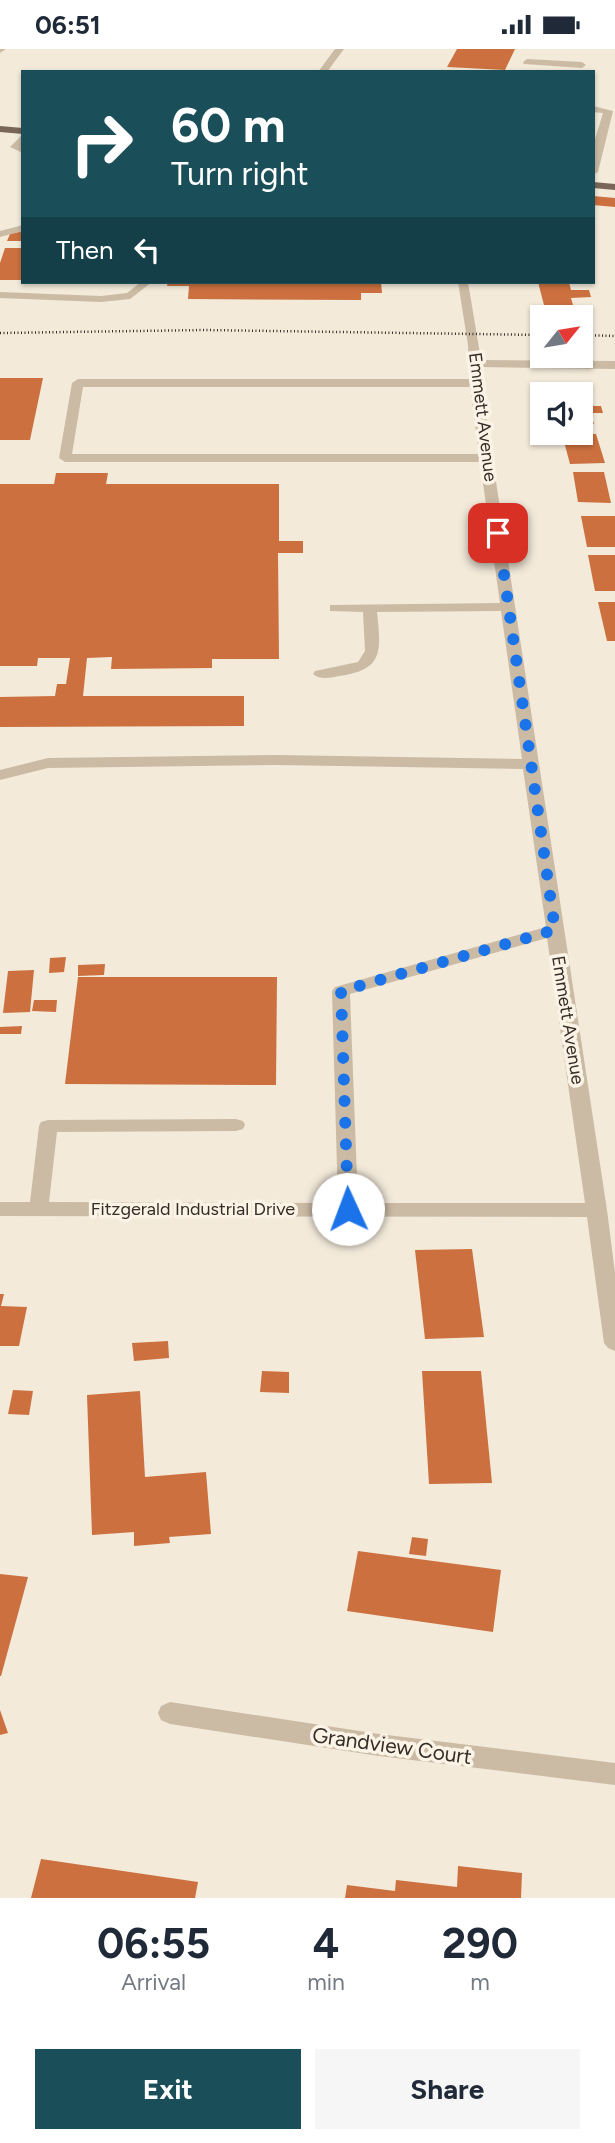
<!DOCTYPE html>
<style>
body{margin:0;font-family:Figtree,sans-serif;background:#f6f6f7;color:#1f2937;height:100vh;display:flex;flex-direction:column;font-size:26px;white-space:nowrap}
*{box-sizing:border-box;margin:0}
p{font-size:23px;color:#747a83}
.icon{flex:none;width:38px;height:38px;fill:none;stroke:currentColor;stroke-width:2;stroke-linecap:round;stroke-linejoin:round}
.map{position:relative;height:1849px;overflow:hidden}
.side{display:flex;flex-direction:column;background:#fff;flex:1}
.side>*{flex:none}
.guide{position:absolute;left:21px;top:21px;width:574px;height:214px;border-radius:0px;box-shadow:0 2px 5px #0004;background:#1a4f5a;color:#fff;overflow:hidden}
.needle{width:46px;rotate:60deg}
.buttons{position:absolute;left:530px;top:256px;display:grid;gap:14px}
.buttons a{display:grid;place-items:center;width:63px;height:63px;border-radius:0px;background:#fff;box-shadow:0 2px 5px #0004;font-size:35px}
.pin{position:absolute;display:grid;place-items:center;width:60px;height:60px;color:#fff;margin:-30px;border-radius:14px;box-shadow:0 4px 10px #0006}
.me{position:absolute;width:77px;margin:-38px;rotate:358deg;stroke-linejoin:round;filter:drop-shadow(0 0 5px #0008)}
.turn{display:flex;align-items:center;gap:24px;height:147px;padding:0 35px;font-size:32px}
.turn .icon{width:91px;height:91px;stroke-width:2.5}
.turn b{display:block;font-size:49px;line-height:60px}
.then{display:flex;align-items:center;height:66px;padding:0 35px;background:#0003;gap:14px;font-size:26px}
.eta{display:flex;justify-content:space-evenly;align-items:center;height:119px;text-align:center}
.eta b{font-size:42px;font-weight:700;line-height:49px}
.action{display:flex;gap:14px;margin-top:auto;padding:14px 35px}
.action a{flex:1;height:80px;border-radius:0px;background:#1a4f5a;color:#fff;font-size:28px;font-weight:700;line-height:80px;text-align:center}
.action a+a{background:#f6f6f7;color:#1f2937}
.status{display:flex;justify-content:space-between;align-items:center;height:49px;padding:0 35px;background:#fff;direction:ltr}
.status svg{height:19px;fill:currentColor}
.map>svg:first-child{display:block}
</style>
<div class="status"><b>06:51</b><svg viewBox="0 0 49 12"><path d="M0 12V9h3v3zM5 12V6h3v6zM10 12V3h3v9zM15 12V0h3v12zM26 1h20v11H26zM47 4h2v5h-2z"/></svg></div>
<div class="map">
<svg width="615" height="1849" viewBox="0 0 615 1849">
<rect width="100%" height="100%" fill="#f3eada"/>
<path fill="#cc703f" d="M457 0H515L505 21 447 18Z
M593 147 615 149V158L593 156Z
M23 182V192H7L10 185Z
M5 199H23V231H0V214Z
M168 233H381L382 244H361V251L188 250 189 237H167Z
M538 233H569L571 241H589L591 248 571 249 573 256H544Z
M0 329H43L30 391H0Z
M581 346H587L590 357H601L603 364H590L594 375H581Z
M562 385H596L605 414 570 415Z
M573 423H604L611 454 578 453Z
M56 424H108L106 435H279V492H303V504H278L279 610H212V619L111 620 112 608 87 609 83 647H244V677L0 678V648L55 647 57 635H66L70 609H38L37 617H0V435H54Z
M581 467H615V498H587Z
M588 506H615V542H595Z
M598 553H615V592H607Z
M66 908 64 923 49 924 50 909Z
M105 915 104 926 78 927V916Z
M34 921 30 963 3 964 8 922Z
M78 928H277L276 1036 65 1035Z
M34 951H57L56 963 32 962Z
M22 977 21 985H0V978Z
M472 1200 484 1288 425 1290 415 1201Z
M0 1245H4L1 1257 27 1258 19 1297H0Z
M168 1292 169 1309 134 1312 132 1294Z
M262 1322 289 1323V1344L260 1343Z
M422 1322H481L492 1434 429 1435Z
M13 1341 33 1342 29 1366 8 1365Z
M140 1342 145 1428 206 1423 211 1485 169 1488 170 1494 134 1497V1483L92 1486 87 1346Z
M412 1488 428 1490 426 1507 409 1505Z
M358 1502 501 1521 493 1583 347 1562Z
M0 1525 28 1528 1 1627H0Z
M0 1661 8 1684 0 1686Z
M41 1810 198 1833 195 1849H31Z
M458 1817 522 1824 521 1849H345L347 1836 395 1842 396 1831 457 1838Z"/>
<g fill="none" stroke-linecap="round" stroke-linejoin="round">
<path fill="#cbbba5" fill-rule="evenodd" d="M0 0H6L0 4Z
M335 0H344L327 23H318Z
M527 10 582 13 586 16 582 19 524 15 523 13Z
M593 57 613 62 598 123 593 126V97L603 64 593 63Z
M23 85V104L10 98Z
M23 176V182L0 188V182Z
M141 233H152L130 250 101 253 0 249V243L101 247 127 244Z
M458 233H468L481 311 615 312V320L481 318V334L607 1161 615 1224V1302L608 1299 604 1294 587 1168 0 1167V1153H30L39 1077 41 1073 48 1071 236 1070 243 1072 245 1076 243 1080 236 1082 57 1083 49 1153 338 1154 332 942 335 938 546 878 523 720 277 716 48 719 0 731V721L48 709 277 706 522 710 501 562 377 563C381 602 384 621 339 627 330 629 320 631 313 625L315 622 358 613 365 602 363 563 330 562V556L500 554 480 413H65L59 409 72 334 78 330H469L468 296ZM83 338H470L479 405H72ZM547 889 585 1154H358L350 945Z
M170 1653 379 1685 615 1714V1736L379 1707 170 1675 161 1671 158 1664 161 1657Z"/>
<path fill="#796657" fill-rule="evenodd" d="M0 77 23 79V85L0 83Z
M593 133 615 135V141L593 139Z"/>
<path stroke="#372d27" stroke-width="2.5" stroke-dasharray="1 2.5" stroke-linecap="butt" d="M0 284 205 281 542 286
M581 286 615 287"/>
</g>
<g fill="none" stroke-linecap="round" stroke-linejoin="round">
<path stroke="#1a73e8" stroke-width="12" stroke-dasharray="0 21.6" d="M348 1160 341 942 555 881 498 484"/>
</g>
<g text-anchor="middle" stroke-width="7" stroke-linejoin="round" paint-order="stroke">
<g font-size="18" fill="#372d27" stroke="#faf3e6">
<text transform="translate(483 368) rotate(83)" y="6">Emmett Avenue</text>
<text transform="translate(568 971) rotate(81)" y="6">Emmett Avenue</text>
<text x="193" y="1166">Fitzgerald Industrial Drive</text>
</g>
<g font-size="21" fill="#372d27" stroke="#faf3e6">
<text transform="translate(392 1697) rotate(8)" y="7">Grandview Court</text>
</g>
</g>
</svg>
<div class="buttons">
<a><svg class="needle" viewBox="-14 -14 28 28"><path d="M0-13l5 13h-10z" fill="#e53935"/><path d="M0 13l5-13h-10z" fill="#747a83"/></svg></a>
<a><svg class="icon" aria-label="sound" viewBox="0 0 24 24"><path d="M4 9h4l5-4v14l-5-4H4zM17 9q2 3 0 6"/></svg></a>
</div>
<div class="pin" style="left:498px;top:484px;background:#d93025"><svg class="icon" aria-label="arrive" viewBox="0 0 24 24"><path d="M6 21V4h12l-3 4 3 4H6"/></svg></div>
<svg class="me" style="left:348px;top:1160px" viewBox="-20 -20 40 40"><circle r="19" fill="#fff"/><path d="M0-13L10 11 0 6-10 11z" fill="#1a73e8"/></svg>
<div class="guide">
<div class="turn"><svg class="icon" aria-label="right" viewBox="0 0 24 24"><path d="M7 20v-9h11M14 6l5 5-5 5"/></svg><div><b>60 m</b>Turn right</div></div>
<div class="then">Then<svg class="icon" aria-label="left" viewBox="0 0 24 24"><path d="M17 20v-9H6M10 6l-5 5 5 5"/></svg></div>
</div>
</div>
<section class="side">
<div class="eta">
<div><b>06:55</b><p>Arrival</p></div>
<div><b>4</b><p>min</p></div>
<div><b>290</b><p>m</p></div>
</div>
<div class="action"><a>Exit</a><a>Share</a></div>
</section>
